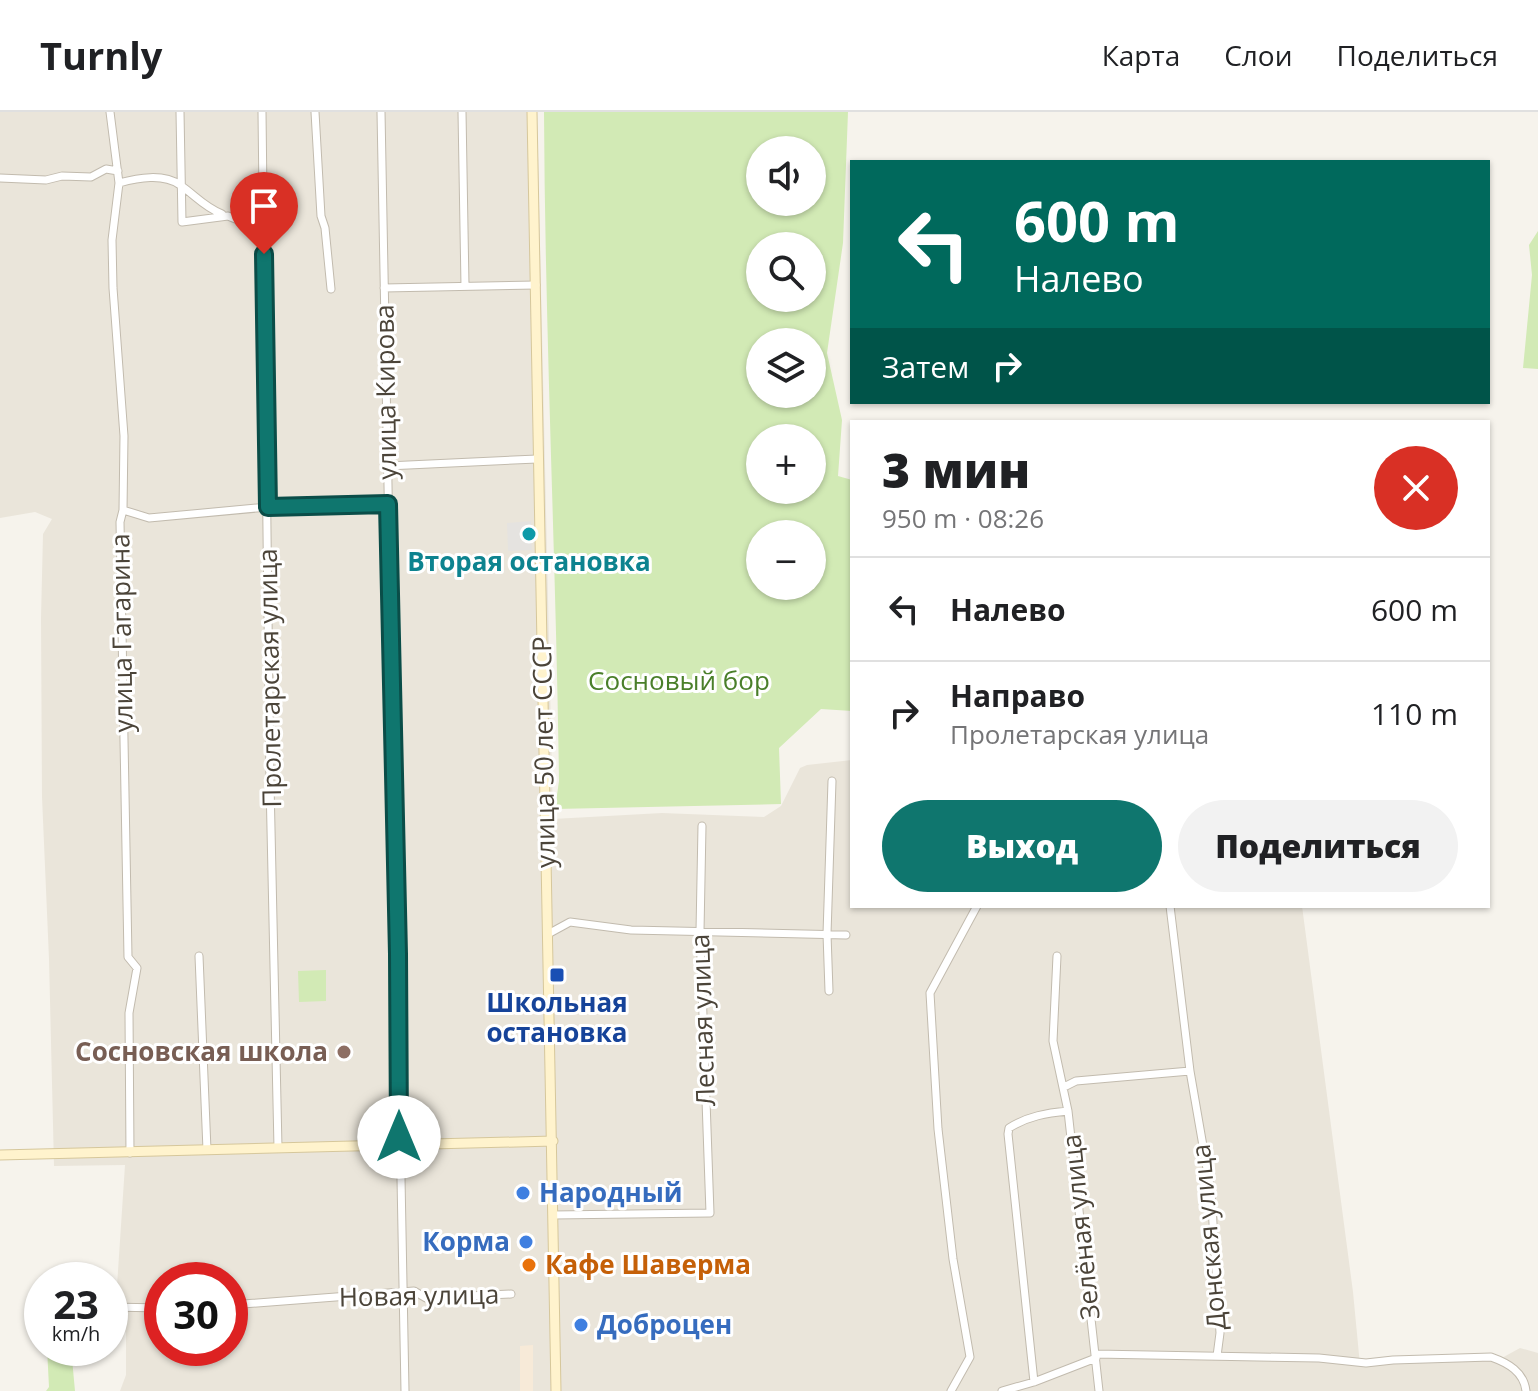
<!DOCTYPE html>
<html lang="ru">
<meta charset="utf-8">
<style>
body{margin:0;font-family:"Open Sans",sans-serif;background:#f2f2f2;color:#202124;height:100vh;display:flex;flex-direction:column;font-size:30px;white-space:nowrap}
*{box-sizing:border-box;margin:0}
p{font-size:26px;color:#757577}
.icon{flex:none;width:44px;height:44px;fill:none;stroke:currentColor;stroke-width:2;stroke-linecap:round;stroke-linejoin:round}
.map{position:relative;flex:1;overflow:hidden}
.drawer{position:absolute;left:850px;top:308px;width:640px;height:488px;display:flex;flex-direction:column;background:#fff;border-radius:0px;box-shadow:0 2px 6px #0004}
.drawer>*{flex:none}
.hud{position:absolute;left:850px;top:48px;width:640px;height:244px;border-radius:0px;box-shadow:0 2px 6px #0004;background:#00695c;color:#fff;overflow:hidden}
.controls{position:absolute;left:746px;top:24px;display:grid;gap:16px}
.controls a{display:grid;place-items:center;width:80px;height:80px;border-radius:50%;background:#fff;box-shadow:0 2px 6px #0004;font-size:40px}
.speed{position:absolute;left:24px;top:1150px;display:flex;gap:16px;font-size:40px;font-weight:700;text-align:center}
.speed>*{display:grid;place-content:center;width:104px;height:104px;border-radius:50%;background:#fff;box-shadow:0 2px 6px #0004;line-height:1}
.speed small{font-size:20px;font-weight:400}
.speed .limit{border:12px solid #d22;background:#fff;color:#111}
.pin{position:absolute;display:grid;place-items:center;width:68px;height:68px;color:#fff;margin:-82px -34px;border-radius:50% 50% 50% 0;rotate:-45deg;box-shadow:0 0 8px #0007}
.pin .icon{rotate:45deg}
.me{position:absolute;width:88px;margin:-44px;rotate:0deg;stroke-linejoin:round;filter:drop-shadow(0 0 6px #0008)}
.turn{display:flex;align-items:center;gap:28px;height:168px;padding:0 32px;font-size:36px}
.turn .icon{width:104px;height:104px;stroke-width:2.5}
.turn b{display:block;font-size:56px;line-height:68px}
.then{display:flex;align-items:center;height:76px;padding:0 32px;background:#0003;gap:16px;font-size:30px}
.round{display:grid;place-items:center;flex:none;width:84px;height:84px;border-radius:42px;background:#f2f2f2}
.summary{display:flex;align-items:center;justify-content:space-between;height:136px;padding:0 32px}
h1{font-size:48px;font-weight:800;line-height:60px}
.action{display:flex;gap:16px;margin-top:auto;padding:16px 32px}
.action a{flex:1;height:92px;border-radius:48px;background:#0f766e;color:#fff;font-size:32px;font-weight:800;line-height:92px;text-align:center}
.action a+a{background:#f2f2f2;color:#202124}
ul{padding:0;list-style:none}
li{display:flex;align-items:center;gap:24px;height:104px;padding:0 32px;border-top:2px solid #e0e0e0}
li div{flex:1}
li b{display:block;font-size:30px}
li em{font-style:normal}
header{display:flex;align-items:center;gap:48px;box-sizing:border-box;height:112px;padding:0 40px;background:#fff;border-bottom:2px solid #e0e0e0}
header strong{font-size:38px}
nav{display:flex;gap:44px;margin-inline-start:auto;font-size:28px}
.map>svg:first-child{display:block}
</style>
<header>
<strong>Turnly</strong>
<nav><a>Карта</a><a>Слои</a><a>Поделиться</a></nav>
</header>
<div class="map">
<svg width="1538" height="1279" viewBox="0 0 1538 1279">
<rect width="100%" height="100%" fill="#f6f3ec"/>
<path fill="#eae5da" fill-rule="evenodd" d="M0 0H537L553 707 662 701 764 705 781 694 800 656 807 653 852 648V794H1302L1353 1180 1360 1253 1415 1248 1500 1247 1520 1236 1538 1241V1279H120L126 1263V1222L123 1207 110 1199V1173L117 1174 125 1053 54 1054 49 847 42 685 41 506 43 422 52 407 35 400 0 406ZM162 1168H230V1236H162Z"/>
<path fill="#f7ead8" d="M533 1233V1279H520V1234Z"/>
<path fill="#d2eab5" fill-rule="evenodd" d="M544 0H848L843 131 827 241 842 308 838 364 852 368V599L821 597 779 636 781 692 555 697 559 669C556 446 545 223 544 0ZM760 38H812V90H760ZM760 134H812V186H760ZM760 230H812V282H760ZM760 326H812V378H760ZM760 422H812V474H760Z
M1538 119V257L1523 256 1532 163 1529 133Z
M326 858V889L299 890 298 859Z
M47 1236H71L75 1279H46L49 1275Z"/>
<path fill="#e5e3e0" d="M531 409V418L525 419V426H531L532 438 508 439 507 411Z"/>
<g fill="none" stroke-linecap="round" stroke-linejoin="round">
<defs>
<path id="street" d="M110 0 119 71 112 128 113 176 124 324 123 398 120 410 128 845 137 856 129 901 130 1041
M180 0 182 110 228 104 243 110 264 111
M262 0 270 671 278 1036
M315 0 321 104 325 116 331 177
M381 0 405 1279
M462 0 465 174
M0 66 46 68 62 64 91 65 106 57 118 59
M119 71C138 66 163 61 180 73 195 83 204 95 222 102
M384 176 536 173
M387 354 537 347
M123 398 149 406 268 395 388 392
M548 822 570 810 631 818 846 823
M199 844 207 1038
M1057 844 1053 929 1068 999 1099 1279
M829 879 827 822 832 669
M1190 959 1211 1080 1220 1221 1217 1244
M1064 975 1076 969 1190 959 1170 794
M553 1103 710 1101 700 819 702 714
M230 1193 414 1179 426 1186 511 1182
M110 1195 162 1196
M1095 1242 1319 1246 1366 1251 1393 1248 1491 1245C1508 1251 1524 1260 1526 1279
M1034 1270 1008 1022 1009 1016C1028 1004 1047 1001 1068 999
M951 1279 970 1245 953 1147 938 1017 930 881 977 794
M1002 1279 1034 1270 1096 1246"/>
<path id="secondary" d="M532 0 556 1279
M0 1043 553 1029"/>
</defs>
<use href="#street" stroke="#c2bbae" stroke-width="9"/>
<use href="#secondary" stroke="#d6c79b" stroke-width="11"/>
<use href="#street" stroke="#fff" stroke-width="7"/>
<use href="#secondary" stroke="#fff3cd" stroke-width="9"/>
</g>
<g fill="none" stroke-linecap="round" stroke-linejoin="round">
<defs>
<path id="route" d="M264 142 268 395 388 392 398 842 399 1025"/>
</defs>
<use href="#route" stroke="#0a4d48" stroke-width="20"/>
<use href="#route" stroke="#0f766e" stroke-width="14"/>
</g>
<circle fill="#0f9aa8" stroke="#fff" stroke-width="3" cx="529" cy="422" r="8"/>
<rect fill="#1a4fb4" stroke="#fff" stroke-width="3" x="549" y="855" width="16" height="16" rx="4"/>
<circle fill="#8d6e63" stroke="#fff" stroke-width="3" cx="344" cy="940" r="8"/>
<g fill="#3f7fe0" stroke="#fff" stroke-width="3">
<circle cx="523" cy="1081" r="8"/>
<circle cx="526" cy="1130" r="8"/>
<circle cx="581" cy="1213" r="8"/>
</g>
<circle fill="#e8710a" stroke="#fff" stroke-width="3" cx="529" cy="1153" r="8"/>
<g text-anchor="middle" stroke-width="6" stroke-linejoin="round" paint-order="stroke">
<g font-size="26" fill="#4b4439" stroke="#fff">
<text transform="translate(386 280) rotate(-91)" y="9">улица Кирова</text>
<text transform="translate(122 521) rotate(-91)" y="9">улица Гагарина</text>
<text transform="translate(270 566) rotate(-91)" y="9">Пролетарская улица</text>
<text transform="translate(544 640) rotate(-91)" y="9">улица 50 лет СССР</text>
<text transform="translate(703 908) rotate(-92)" y="9">Лесная улица</text>
<text transform="translate(1081 1115) rotate(-96)" y="9">Зелёная улица</text>
<text transform="translate(1209 1125) rotate(-95)" y="9">Донская улица</text>
<text transform="translate(419 1184) rotate(-1)" y="9">Новая улица</text>
</g>
<g font-size="26" font-weight="bold" fill="#0d838f" stroke="#fff">
<text x="529" y="459">Вторая остановка</text>
</g>
<g font-size="26" fill="#4a7f2a" stroke="#fff">
<text x="679" y="578">Сосновый бор</text>
</g>
<g font-size="26" font-weight="bold" fill="#164399" stroke="#fff">
<text x="557" y="900">Школьная<tspan x="557" dy="30">остановка</tspan></text>
</g>
<g font-size="26" font-weight="bold" fill="#785e54" stroke="#fff" text-anchor="end">
<text x="328" y="949">Сосновская школа</text>
</g>
<g font-size="26" font-weight="bold" fill="#366cbe" stroke="#fff" text-anchor="start">
<text x="539" y="1090">Народный</text>
<text x="510" y="1139" text-anchor="end">Корма</text>
<text x="597" y="1222">Доброцен</text>
</g>
<g font-size="26" font-weight="bold" fill="#c56008" stroke="#fff" text-anchor="start">
<text x="545" y="1162">Кафе Шаверма</text>
</g>
</g>
</svg>
<div class="controls">
<a><svg class="icon" aria-label="sound" viewBox="0 0 24 24"><path d="M4 9h4l5-4v14l-5-4H4zM17 9q2 3 0 6"/></svg></a>
<a><svg class="icon" aria-label="search" viewBox="0 0 24 24"><circle cx="10" cy="10" r="6"/><path d="M15 15l6 6"/></svg></a>
<a><svg class="icon" aria-label="layers" viewBox="0 0 24 24"><path d="M12 4l9 5-9 5-9-5zM3 14l9 5 9-5"/></svg></a>
<a>+</a>
<a>−</a>
</div>
<div class="speed"><div>23<small>km/h</small></div><div class="limit">30</div></div>
<div class="pin" style="left:264px;top:142px;background:#d93025"><svg class="icon" aria-label="arrive" viewBox="0 0 24 24"><path d="M6 21V4h12l-3 4 3 4H6"/></svg></div>
<svg class="me" style="left:399px;top:1025px" viewBox="-20 -20 40 40"><circle r="19" fill="#fff"/><path d="M0-13L10 11 0 6-10 11z" fill="#0f766e"/></svg>
<div class="hud">
<div class="turn"><svg class="icon" aria-label="left" viewBox="0 0 24 24"><path d="M17 20v-9H6M10 6l-5 5 5 5"/></svg><div><b>600 m</b>Налево</div></div>
<div class="then">Затем<svg class="icon" aria-label="right" viewBox="0 0 24 24"><path d="M7 20v-9h11M14 6l5 5-5 5"/></svg></div>
</div>
<section class="drawer">
<div class="summary"><div><h1>3 мин</h1><p>950 m · 08:26</p></div><a class="round" style="background:#d93025;color:#fff"><svg class="icon" aria-label="close" viewBox="0 0 24 24"><path d="M6 6l12 12M18 6L6 18"/></svg></a></div>
<ul>
<li><svg class="icon" aria-label="left" viewBox="0 0 24 24"><path d="M17 20v-9H6M10 6l-5 5 5 5"/></svg><div><b>Налево</b></div><em>600 m</em></li>
<li><svg class="icon" aria-label="right" viewBox="0 0 24 24"><path d="M7 20v-9h11M14 6l5 5-5 5"/></svg><div><b>Направо</b><p>Пролетарская улица</p></div><em>110 m</em></li>
</ul>
<div class="action"><a>Выход</a><a>Поделиться</a></div>
</section>
</div>
